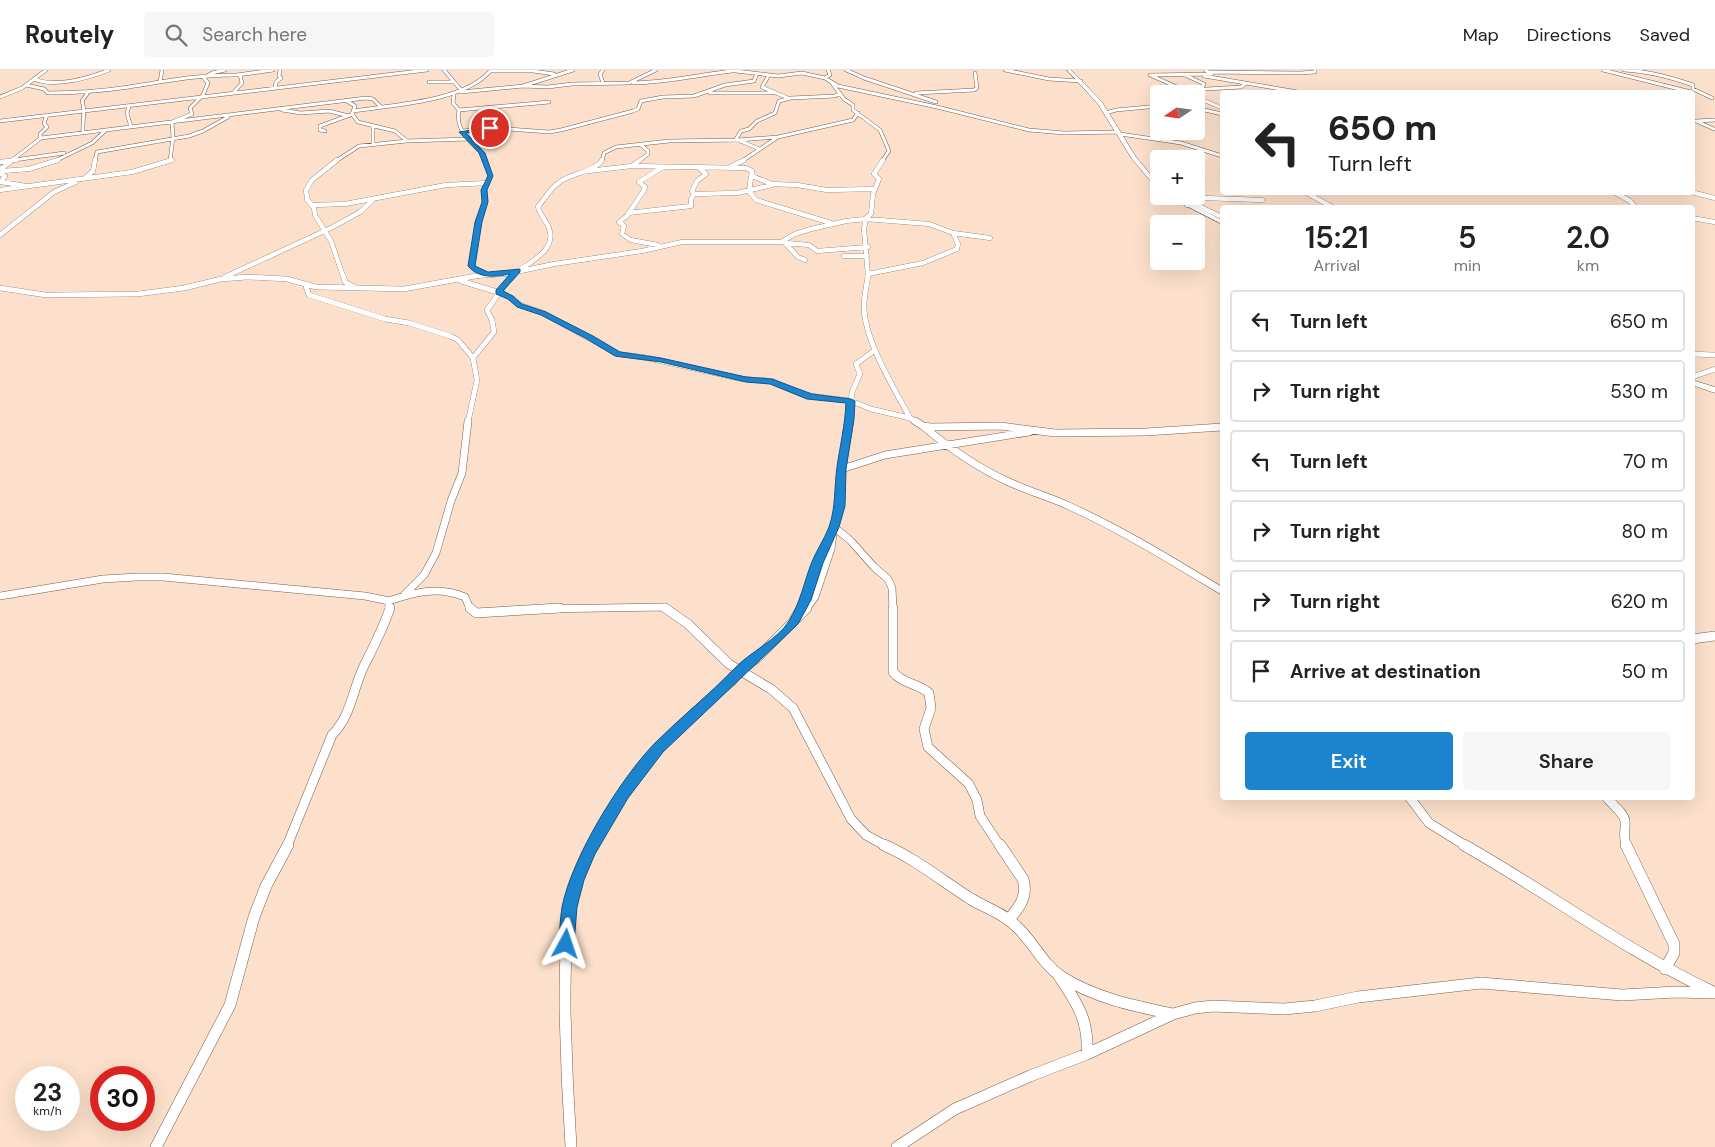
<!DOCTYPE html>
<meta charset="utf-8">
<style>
body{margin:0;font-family:"DM Sans",sans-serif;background:#f6f6f6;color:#222;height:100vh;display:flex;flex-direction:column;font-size:19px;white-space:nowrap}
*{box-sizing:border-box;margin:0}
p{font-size:16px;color:#767676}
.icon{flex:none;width:28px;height:28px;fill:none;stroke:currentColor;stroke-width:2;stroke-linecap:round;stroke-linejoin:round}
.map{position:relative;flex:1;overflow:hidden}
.details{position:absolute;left:1220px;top:135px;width:475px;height:595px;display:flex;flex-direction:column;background:#fff;border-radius:5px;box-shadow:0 5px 20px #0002}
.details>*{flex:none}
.top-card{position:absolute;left:1220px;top:20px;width:475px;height:105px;border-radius:5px;box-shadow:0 5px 20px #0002;background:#fff;color:#222;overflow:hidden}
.needle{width:32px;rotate:257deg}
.fabs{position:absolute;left:1150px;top:15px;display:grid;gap:10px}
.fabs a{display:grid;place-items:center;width:55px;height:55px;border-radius:5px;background:#fff;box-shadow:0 5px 20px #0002;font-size:25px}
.speed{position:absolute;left:15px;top:996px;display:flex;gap:10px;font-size:25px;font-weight:700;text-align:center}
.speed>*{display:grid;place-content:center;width:65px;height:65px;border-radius:50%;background:#fff;box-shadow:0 5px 20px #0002;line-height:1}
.speed small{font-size:12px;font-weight:400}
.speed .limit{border:8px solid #d22;background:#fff;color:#111}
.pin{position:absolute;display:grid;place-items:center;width:42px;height:42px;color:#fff;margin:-21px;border:2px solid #fff;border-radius:50%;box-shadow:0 1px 5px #0007}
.me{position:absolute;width:55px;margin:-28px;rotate:5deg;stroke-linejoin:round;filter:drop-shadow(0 0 4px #0008)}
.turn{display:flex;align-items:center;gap:18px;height:105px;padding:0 25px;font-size:22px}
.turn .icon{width:65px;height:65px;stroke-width:2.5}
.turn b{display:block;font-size:35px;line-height:42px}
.eta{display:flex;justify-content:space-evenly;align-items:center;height:85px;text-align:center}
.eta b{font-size:30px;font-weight:600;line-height:35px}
.cta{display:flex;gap:10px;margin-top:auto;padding:10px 25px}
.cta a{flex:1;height:58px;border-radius:5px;background:#1c84ce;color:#fff;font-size:20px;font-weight:600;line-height:58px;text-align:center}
.cta a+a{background:#f6f6f6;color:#222}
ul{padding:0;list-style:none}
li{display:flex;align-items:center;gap:15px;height:62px;margin:0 10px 8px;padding:0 15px;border:2px solid #e0e0e0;border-radius:5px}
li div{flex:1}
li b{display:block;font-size:19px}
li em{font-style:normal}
header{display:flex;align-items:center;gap:30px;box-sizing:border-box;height:70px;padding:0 25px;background:#fff;border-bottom:1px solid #e0e0e0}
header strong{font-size:24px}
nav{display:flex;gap:28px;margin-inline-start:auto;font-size:18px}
.search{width:350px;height:45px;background:#f6f6f6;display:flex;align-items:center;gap:12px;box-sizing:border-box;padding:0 18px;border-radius:5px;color:#767676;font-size:19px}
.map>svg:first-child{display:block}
</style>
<header>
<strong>Routely</strong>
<div class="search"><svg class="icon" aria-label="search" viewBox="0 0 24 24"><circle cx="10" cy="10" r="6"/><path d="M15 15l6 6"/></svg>Search here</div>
<nav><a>Map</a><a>Directions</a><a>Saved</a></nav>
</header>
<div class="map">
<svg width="1715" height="1077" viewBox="0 0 1715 1077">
<rect width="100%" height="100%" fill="#fce0cb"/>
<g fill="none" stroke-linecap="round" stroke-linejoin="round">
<defs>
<path id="street-far5" d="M444 0 461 20
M603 0 600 4 603 13
M727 0 778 6 802 3 825 8 838 16 937 37 1029 60 1064 63 1119 62
M846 0 864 8 936 32
M1005 0 1049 9 1081 11
M1603 0 1691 22
M1624 0C1648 1 1670 7 1693 15V19L1712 28
M491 1H533L554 4
M1210 2 1301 3 1315 2V0
M237 5 273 0
M769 5 762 17 788 28
M1185 5 1204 14 1202 18
M1204 6 1298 22
M825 8 830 5 828 0
M34 9C55 18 89 8 109 0
M160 12 162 0
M429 12H454
M633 13C667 12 699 5 732 1
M832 13 844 29 853 35V40L880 60 889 81 882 91
M26 15 44 19 48 23C75 23 102 21 129 17 166 11 202 4 240 5L242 13 233 23
M523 16 548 17 572 14 629 13 656 0
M275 18 276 12 281 8 279 6 280 0
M461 22 523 16 573 0
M1188 22 1150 5 1212 4 1205 0
M710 23H773
M916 23 974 20 977 18 975 3
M454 24 453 33 459 40C454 67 478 69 485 91
M1189 24 1188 21 1190 20 1241 17 1245 14
M0 27 22 18 46 0
M1196 27 1222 38
M345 30 355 36 352 44 358 52 395 61 407 71
M129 36 127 43 131 57
M1196 38 1222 44
M282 40 301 43 329 41 349 46
M459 40 549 32
M353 41C391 35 465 32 491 0
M1106 43 1116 40 1159 36
M0 51 427 0
M373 56V74
M1714 59 1696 51 1715 50
M325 61 320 60V56L350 45
M462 61 496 58 549 62 561 60 633 41 638 39 641 31 663 27 694 26 725 15 754 11 757 3
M83 63C82 52 86 41 82 31L89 21
M1120 64 1181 73 1222 86
M40 69V64L47 57 44 53 47 45
M759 79 736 69 741 61 749 59 757 51 775 43 779 31 791 28 835 26 840 23
M7 91 64 83
M11 91 41 68 366 28 373 29 381 37
M55 91 92 73 106 60
M95 91 97 82 189 66 203 61 228 47
M170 91 173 67 172 52 192 44 190 38 203 25 208 13 204 8 212 3 225 0
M336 91 359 76 407 71 469 69
M602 91 604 83 616 77 669 71 738 70 778 67 853 50 858 43
M639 91 648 84V81L641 75
M742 91 778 67"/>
<path id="street-far4" d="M13 90 2 98 1 104 5 106 1 112 26 116
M337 90 312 110 306 120 307 129 314 138 315 145 331 171 343 206
M485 90 490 106 484 118 485 132 478 151 471 193 475 199 486 204
M0 92 16 90
M632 96 640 90
M730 97 744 90
M2 101 29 99 58 90
M589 101 631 96 746 98 752 101 749 121 756 130 831 153
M752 106 772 114 797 115 827 120 874 119
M86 107 93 101 95 90
M0 120 132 102 172 90
M1305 122 1334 138
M1614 122 1630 131 1636 138
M1691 122 1715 128
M694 124 737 123 772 115
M1190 132 1222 147
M313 135 345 134 446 115 487 113
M1187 135 1204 128 1262 130
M628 143 691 136V129L694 124 692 121 697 111 706 104 698 97
M1692 148 1715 152
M0 165 54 122 76 112
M785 173 798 187 805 190
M786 173 809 175 817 181 868 177
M658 175 631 170 622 164 624 156 619 152 627 146 644 120 645 117 639 112 663 97
M844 186H867
M868 204 923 193 957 179 958 174 953 163
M227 206 333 157 360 142 372 131
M475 206 506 204 554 194 642 181 682 172H781L795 164 811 159 846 151 866 149 929 154 953 163 990 168
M511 206C525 194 558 182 549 158 546 150 540 145 538 137 545 128 551 117 561 111 573 103 595 101 602 90
M868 206 864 159 866 148 871 144 873 124 879 109 874 104 883 90"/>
<path id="street-far3" d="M343 205 345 212 354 217
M868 205C867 215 864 226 864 236 864 270 894 318 910 348L916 352
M225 207 230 205
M461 211 504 224 520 235 543 243 618 284 648 288 742 309 772 311 804 325 851 331 871 339 910 348
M305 214 309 225 385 249 409 253 450 266 458 270 473 288
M0 218 46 225 138 224 184 218 221 209 248 207 287 209 316 217 404 219 481 205
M1692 284 1715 285
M1692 307 1715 299
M468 352 477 310 473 288 494 262 492 250 487 240 512 205
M849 352 852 322 860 304 856 294 875 280"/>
<path id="street-far2" d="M915 351 923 356 931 357 1001 356 1055 363 1146 362 1222 357
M923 356C949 378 978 398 1009 412 1028 421 1050 427 1069 436 1122 460 1172 491 1222 521
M842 399 885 385 1029 362
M405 524 424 505 436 483 451 431 462 403 468 351
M0 526 103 509 137 507H163L365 526 389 531V539
M389 531C415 522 438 516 465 527L470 539
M541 539 664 537 667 539
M800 539 805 530 817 493 834 457 851 471 874 497 888 509 892 518 893 539
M806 539 815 527 831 479 834 457 840 436 842 399 850 351"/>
<path id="street-far1" d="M470 538 476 543 560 538
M665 538 688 554 729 594 771 619 793 638 851 749 866 765 886 776
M893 538V602C902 614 918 613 929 623L931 638 924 659 928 677 969 714 977 730 980 746 1000 776
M794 550 801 538
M1692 569 1715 566
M1410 728 1429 753 1466 776
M1607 728C1612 734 1624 743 1625 751 1626 761 1622 766 1627 776
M287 776 332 665C351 646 352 622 363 598 373 578 383 559 390 538
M592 776 623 724 658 678 695 642 732 611 740 601 757 588 807 538"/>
<path id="street" d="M884 775C916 789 941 810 971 829 986 838 1003 843 1016 856 1033 871 1042 894 1062 907 1095 928 1135 936 1173 944
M1000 775 1023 809C1028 826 1020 837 1009 849
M1464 775C1547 822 1625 880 1711 921
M1626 775 1674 874V883L1665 899
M1059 906C1077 933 1089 950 1087 984
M156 1077 230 935 254 847 266 816 288 775
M571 1077C568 1031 566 985 565 939 565 883 564 825 593 775
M897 1077 955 1039 1030 1006 1087 984 1173 944 1195 938 1213 936 1284 939 1315 936 1358 927 1481 913 1622 925 1676 922 1715 923"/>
<path id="secondary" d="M1067 0H1071L1102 32 1136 87 1159 115V121L1132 89 1098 34Z
M1167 126H1175L1222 150V154Z
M1692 310 1715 317V323L1692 315Z"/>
</defs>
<use href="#street-far5" stroke="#775f4d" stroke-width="4"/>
<use href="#street-far4" stroke="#775f4d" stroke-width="5"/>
<use href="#street-far3" stroke="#775f4d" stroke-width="5.5"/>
<use href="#street-far2" stroke="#775f4d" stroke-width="8"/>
<use href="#street-far1" stroke="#775f4d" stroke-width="10"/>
<use href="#street" stroke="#775f4d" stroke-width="12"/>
<use href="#secondary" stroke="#775f4d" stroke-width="1"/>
<use href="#street-far5" stroke="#fff" stroke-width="3"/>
<use href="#street-far4" stroke="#fff" stroke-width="4.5"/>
<use href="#street-far3" stroke="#fff" stroke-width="5"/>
<use href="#street-far2" stroke="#fff" stroke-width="7"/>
<use href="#street-far1" stroke="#fff" stroke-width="9"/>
<use href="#street" stroke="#fff" stroke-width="11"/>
<use href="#secondary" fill="#fff" fill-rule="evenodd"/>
</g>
<path fill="#1c84ce" stroke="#125686" d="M490 57 492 59 466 63 485 83 493 106 487 120 488 132 482 152 475 196 488 202 520 199V202L503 221 513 226 522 234 546 242 593 266 620 282 661 288 746 307 772 309 812 324 851 329 855 331 854 349 846 399 845 436 839 457 823 493 811 530 798 554 663 682 628 728 595 784 584 810 577 837 574 874 572 879 566 881 561 879 558 874C560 862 560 849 562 837 572 787 620 709 655 673 681 647 710 624 735 598 750 582 777 570 789 551 800 533 804 513 811 494 816 481 824 470 829 457 836 437 834 418 837 397 840 376 845 355 846 333L807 329 770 314 746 312 661 292 615 286 587 269 541 245 517 237 508 229 496 224V220L510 204C496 207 479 209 468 196L475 152 482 132 481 120 488 106 479 83 459 62Z"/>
</svg>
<div class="fabs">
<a><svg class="needle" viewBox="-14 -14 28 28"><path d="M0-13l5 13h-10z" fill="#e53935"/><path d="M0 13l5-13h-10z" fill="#767676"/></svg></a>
<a>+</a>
<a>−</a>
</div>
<div class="speed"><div>23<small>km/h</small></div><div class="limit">30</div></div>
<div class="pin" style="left:490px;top:58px;background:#d93025"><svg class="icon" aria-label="arrive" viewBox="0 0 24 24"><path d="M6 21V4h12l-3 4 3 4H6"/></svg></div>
<svg class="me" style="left:566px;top:874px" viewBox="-20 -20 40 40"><path d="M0-17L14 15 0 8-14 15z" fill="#1c84ce" stroke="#fff" stroke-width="4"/></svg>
<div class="top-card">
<div class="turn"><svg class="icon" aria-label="left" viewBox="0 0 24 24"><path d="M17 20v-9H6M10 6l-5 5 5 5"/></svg><div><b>650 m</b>Turn left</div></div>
</div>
<section class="details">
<div class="eta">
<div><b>15:21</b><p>Arrival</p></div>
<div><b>5</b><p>min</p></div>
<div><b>2.0</b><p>km</p></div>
</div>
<ul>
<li><svg class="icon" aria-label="left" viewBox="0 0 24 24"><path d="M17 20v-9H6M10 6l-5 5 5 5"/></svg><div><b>Turn left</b></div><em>650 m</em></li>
<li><svg class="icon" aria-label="right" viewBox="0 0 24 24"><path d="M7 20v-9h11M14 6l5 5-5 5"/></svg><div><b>Turn right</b></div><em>530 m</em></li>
<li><svg class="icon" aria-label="left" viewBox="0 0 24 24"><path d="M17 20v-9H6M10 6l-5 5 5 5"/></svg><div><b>Turn left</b></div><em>70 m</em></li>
<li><svg class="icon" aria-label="right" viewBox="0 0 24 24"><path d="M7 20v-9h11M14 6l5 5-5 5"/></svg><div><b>Turn right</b></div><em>80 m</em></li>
<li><svg class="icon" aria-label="right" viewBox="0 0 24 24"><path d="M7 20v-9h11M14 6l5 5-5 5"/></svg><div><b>Turn right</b></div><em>620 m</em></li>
<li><svg class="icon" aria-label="arrive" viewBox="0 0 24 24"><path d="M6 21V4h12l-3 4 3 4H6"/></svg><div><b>Arrive at destination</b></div><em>50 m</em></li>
</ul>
<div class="cta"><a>Exit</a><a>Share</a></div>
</section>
</div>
